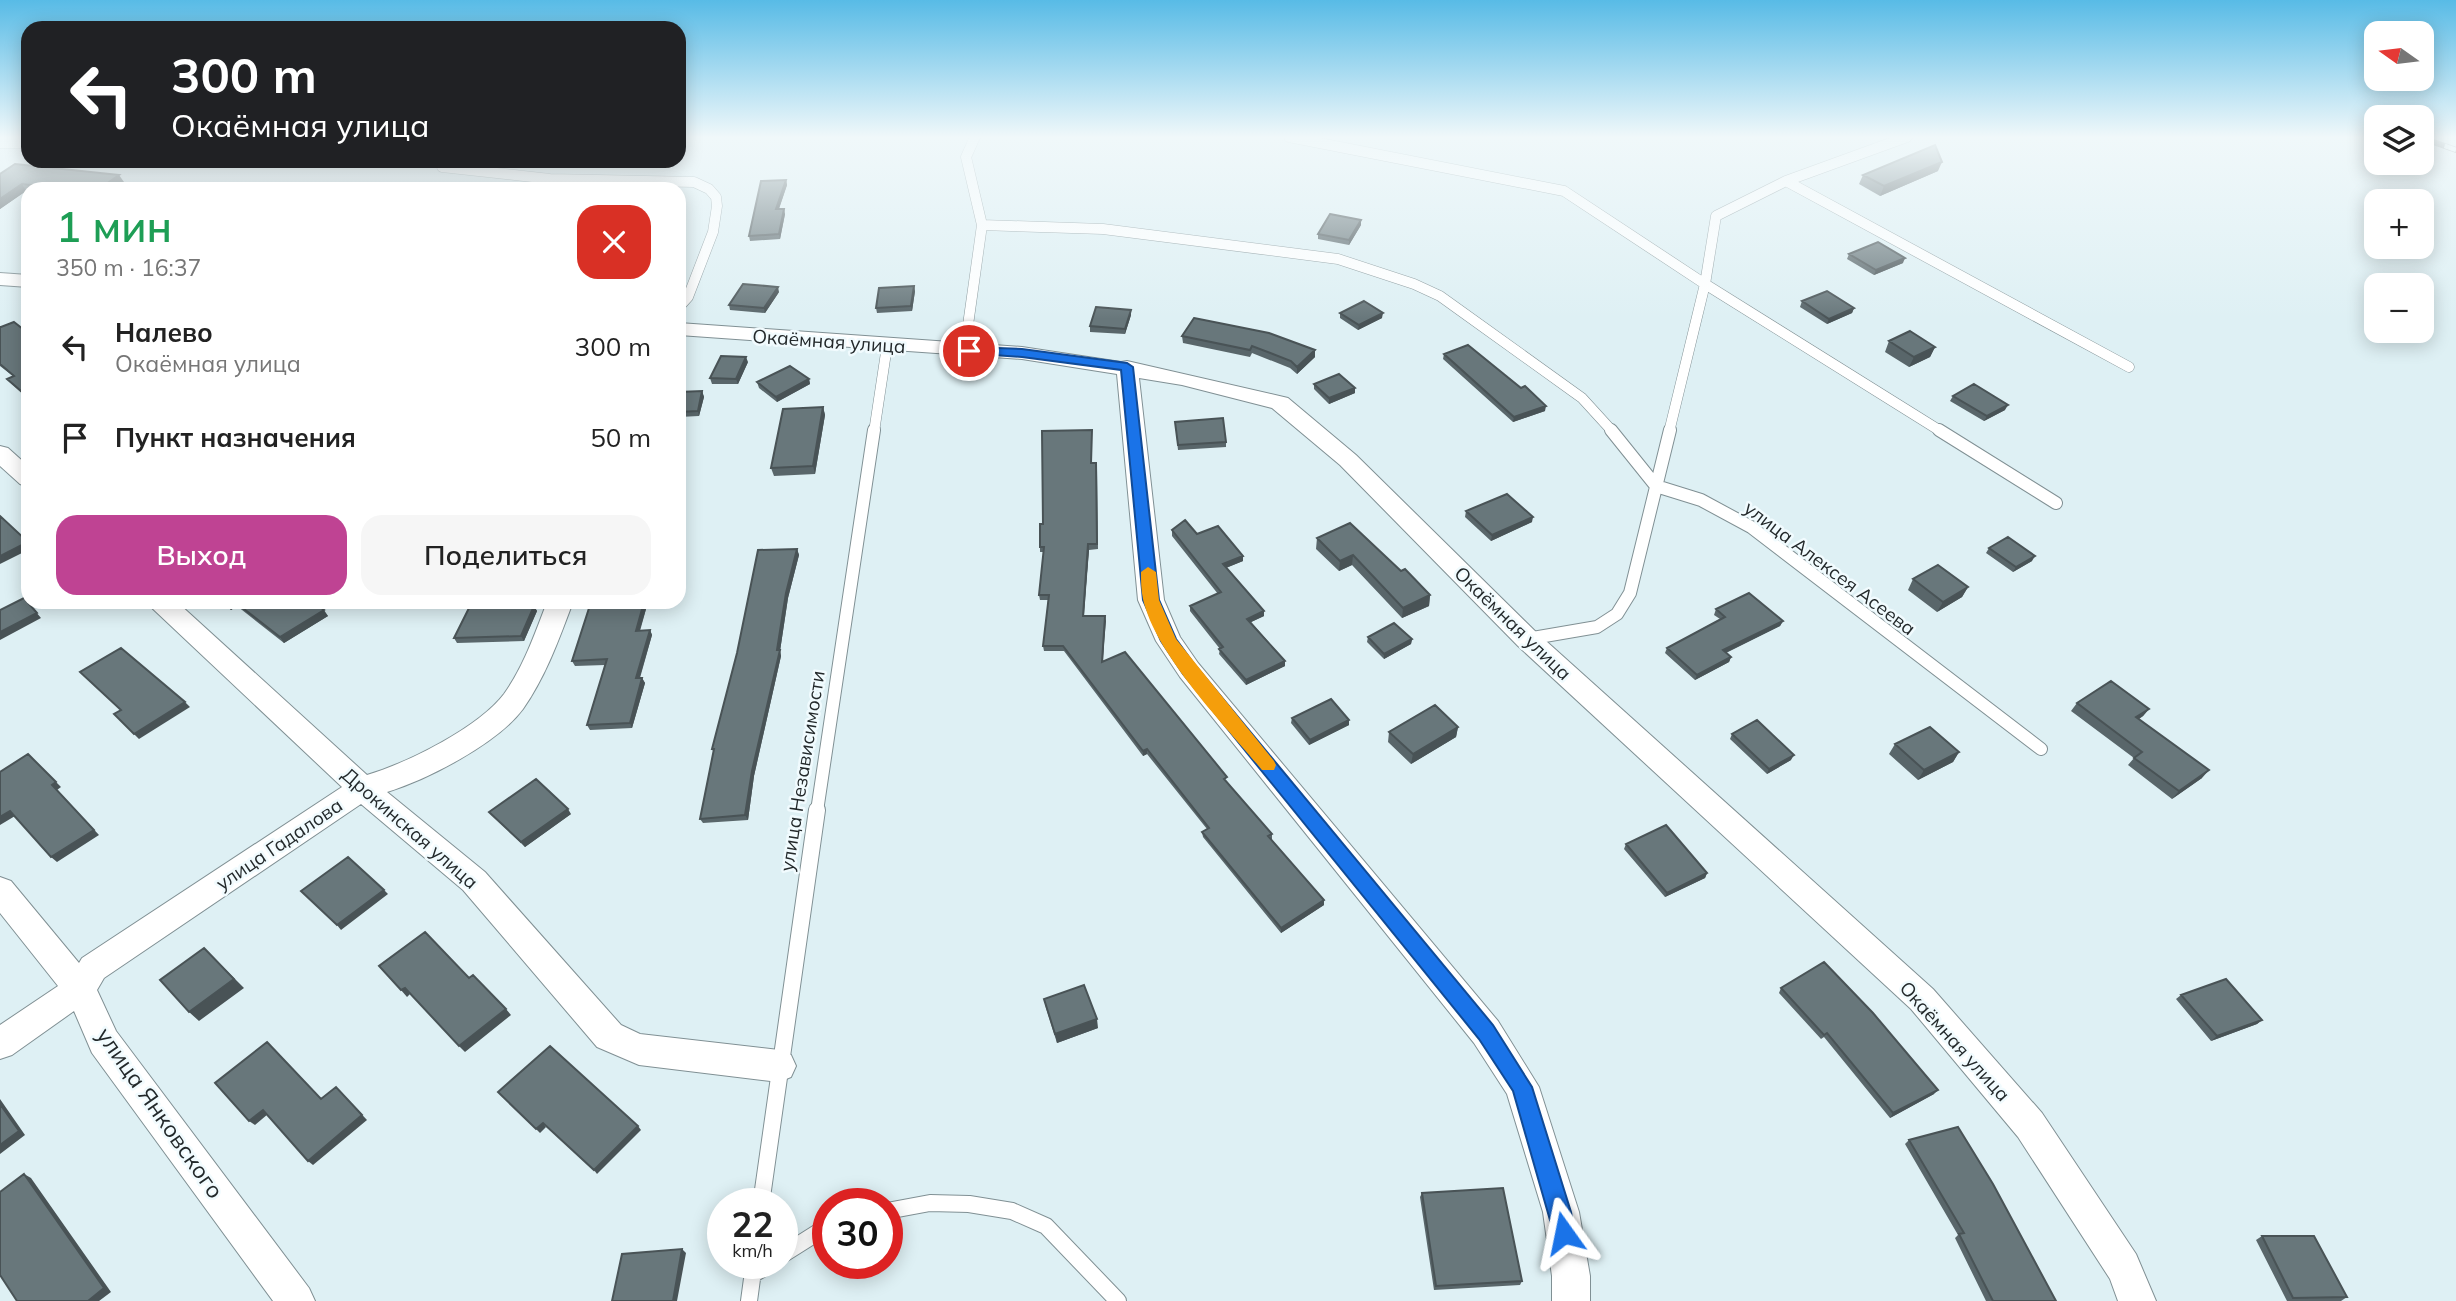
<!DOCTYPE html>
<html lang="ru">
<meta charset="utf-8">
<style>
body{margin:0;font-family:Mulish,sans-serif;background:#f6f6f6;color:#222;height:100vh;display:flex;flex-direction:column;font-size:26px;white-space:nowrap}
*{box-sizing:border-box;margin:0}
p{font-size:23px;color:#767676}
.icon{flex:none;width:38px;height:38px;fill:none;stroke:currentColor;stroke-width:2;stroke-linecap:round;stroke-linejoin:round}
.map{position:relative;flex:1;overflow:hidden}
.panel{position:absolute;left:21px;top:182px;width:665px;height:427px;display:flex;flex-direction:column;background:#fff;border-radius:21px;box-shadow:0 4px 18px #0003}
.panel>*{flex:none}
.top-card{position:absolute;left:21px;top:21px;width:665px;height:147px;border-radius:21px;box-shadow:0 4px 18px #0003;background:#202124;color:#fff;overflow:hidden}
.needle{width:46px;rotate:284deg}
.fabs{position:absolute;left:2364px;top:21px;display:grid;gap:14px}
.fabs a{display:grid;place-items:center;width:70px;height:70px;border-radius:14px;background:#fff;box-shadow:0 4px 18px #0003;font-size:35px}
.speed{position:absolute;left:707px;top:1188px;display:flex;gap:14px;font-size:35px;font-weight:700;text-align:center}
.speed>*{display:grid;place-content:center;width:91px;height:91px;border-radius:50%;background:#fff;box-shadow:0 4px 18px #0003;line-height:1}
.speed small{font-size:18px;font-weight:400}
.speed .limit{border:10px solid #d22;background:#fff;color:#111}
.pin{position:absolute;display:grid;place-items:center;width:60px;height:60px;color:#fff;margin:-30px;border:4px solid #fff;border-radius:50%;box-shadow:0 2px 7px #0007}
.me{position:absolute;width:77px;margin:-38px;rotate:348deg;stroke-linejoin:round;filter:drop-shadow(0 0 5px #0008)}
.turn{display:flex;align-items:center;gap:24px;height:147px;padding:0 35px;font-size:32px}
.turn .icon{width:91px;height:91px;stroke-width:2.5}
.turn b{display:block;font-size:49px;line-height:60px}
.round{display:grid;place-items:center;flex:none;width:74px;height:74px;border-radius:21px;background:#f6f6f6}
.head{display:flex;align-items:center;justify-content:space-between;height:119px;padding:0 35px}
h1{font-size:42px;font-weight:600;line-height:52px;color:#1e9e55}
.button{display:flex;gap:14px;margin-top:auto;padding:14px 35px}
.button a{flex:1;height:80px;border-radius:21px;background:#bf4393;color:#fff;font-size:28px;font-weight:600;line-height:80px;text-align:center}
.button a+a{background:#f6f6f6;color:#222}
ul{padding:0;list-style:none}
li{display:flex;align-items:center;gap:21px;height:91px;padding:0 35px}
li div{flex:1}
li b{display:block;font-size:26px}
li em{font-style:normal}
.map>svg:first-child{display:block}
</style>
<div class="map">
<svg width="2456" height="1301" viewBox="0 0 2456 1301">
<rect width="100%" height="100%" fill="#def0f4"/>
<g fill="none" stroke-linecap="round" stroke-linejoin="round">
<defs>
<path id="service-far2" d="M1289 137 1564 191 1705 284 1942 432
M0 143H28
M442 167 550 179 694 182 709 189 716 197 717 206 713 232 688 297 679 307
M1786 181 2129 367
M982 225 1103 229 1338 259 1414 284 1440 296 1582 398 1613 432
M943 349 968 325 982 225 966 157 975 137
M874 432 887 346
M1669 432 1705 284 1716 216 1786 181 1907 137"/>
<path id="service-far1" d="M1611 430 1656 486 1701 500 1751 527 2041 749
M1939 430 2056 503
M1527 639 1597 627 1617 614 1630 593 1670 430
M817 811 874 430"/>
<path id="service" d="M761 1204 817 810
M887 1211 930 1203 969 1204 1012 1211 1046 1226 1118 1301
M782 1255 828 1226
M752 1275 770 1264
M749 1301 754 1264"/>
<path id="minor" d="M0 273 28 275V287L0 285Z
M679 323 1022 347 1121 362 1127 361 1288 398 1356 455 1536 632 1933 989 2042 1113 2136 1254 2156 1301H2118L2110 1279 2018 1137 1911 1009 1518 646 1340 465 1272 408 1182 385 1139 378 1164 600 1180 637 1198 663 1498 1021 1539 1087 1579 1212 1590 1276V1301H1552V1276L1543 1212 1507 1094 1474 1043 1180 677 1156 641 1138 600 1117 374 1022 359 679 335Z
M0 446 8 448 28 466V487L20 484 0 466Z
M148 602H177L367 775C407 763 478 728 504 694 524 666 535 633 547 602H573C559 639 546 676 523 709 498 743 427 780 387 792L485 872 621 1025 640 1034 779 1050 791 1055 796 1066 791 1077 779 1082 639 1065 597 1047 463 890 361 804 104 978 97 990 116 1031 309 1288 315 1301H273L92 1053 74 1011 12 1055 0 1059V1025L58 986 0 913V877L11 881 79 963 82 958 342 787 152 608Z"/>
</defs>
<use href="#service-far2" stroke="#809094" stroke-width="11"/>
<use href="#service-far1" stroke="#809094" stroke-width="14"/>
<use href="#service" stroke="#809094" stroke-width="18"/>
<use href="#minor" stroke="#809094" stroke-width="2"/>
<use href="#service-far2" stroke="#fff" stroke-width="10"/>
<use href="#service-far1" stroke="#fff" stroke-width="12"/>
<use href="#service" stroke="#fff" stroke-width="16"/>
<use href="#minor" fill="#fff" fill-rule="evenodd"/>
<defs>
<path id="rail" d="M2422 138 2456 150"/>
</defs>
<use href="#rail" stroke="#3e4648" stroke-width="6"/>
<use href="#rail" stroke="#f1fbfe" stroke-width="4.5" stroke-dasharray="12" stroke-linecap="butt"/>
</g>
<path fill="#59666a" d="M1938 171 1880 196 1859 184 1863 175Z
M0 174 124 182 113 189H28V191H26L0 209Z
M786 180 787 185 779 209 785 214 780 239 750 241 749 236Z
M1361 225 1349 245 1318 239V234Z
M1849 254 1903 263 1874 275 1847 259Z
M915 291 912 311 877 313 876 308Z
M779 292 765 313 730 310 729 305Z
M1802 301 1854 308 1852 313 1827 324 1800 307Z
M1340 313 1382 318 1358 330 1340 318Z
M1131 315 1125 334 1090 332V326Z
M0 327 28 333V399L12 384 7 379 13 376 0 366Z
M1182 336 1315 350V357L1297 374 1290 368 1252 353 1250 357 1183 343Z
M1889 341 1935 347 1930 357 1909 367 1885 352Z
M1444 354 1545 411 1513 422 1443 359Z
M748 362 738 384H712L710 378Z
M809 379 810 384 777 402 759 388 757 382Z
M1314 384 1355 393 1329 404 1314 389Z
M702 391 704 397 699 416 679 417V392Z
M1953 396 2005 410 1984 421 1950 401Z
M823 407 825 415 815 474 774 476 771 468Z
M1175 422 1226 442V447L1178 450Z
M1092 430V463L1097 468 1098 549 1089 550 1084 616H1105L1103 662 1227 782 1272 834V839H1271L1324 900V905L1281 933 1203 837 1202 832 1207 829 1147 754 1143 756 1064 651H1044L1043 646 1048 600H1040L1039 595 1044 552H1040V547L1043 524Z
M1466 511 1532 522 1491 541 1465 517Z
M1172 530 1197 534 1243 561 1226 568 1264 616 1251 622 1285 661V666L1246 685 1219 654 1220 649 1190 611V606L1218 594 1172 536Z
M1317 538 1401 571 1430 595 1429 606 1402 618 1352 565 1339 571 1316 549Z
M1989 548 2032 561 2013 572 1986 553Z
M797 549 799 555 788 598 780 651 781 656 754 776 748 820 703 823 700 819 714 753 712 749Z
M1913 579 1968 587 1962 597 1937 612 1908 590Z
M222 602H313L328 616 284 643 237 606 231 610Z
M588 602H648L640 631 650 630 652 635 640 678H642L645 683 632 728 590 730 587 725 605 665 575 666 572 661 591 603Z
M534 606 537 611 524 641 457 643 454 638Z
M1716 609 1783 621 1780 626 1726 653 1731 657 1729 662 1695 680 1665 653 1667 648 1720 619 1714 615Z
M1368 637 1412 639 1411 644 1384 659 1367 642Z
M2077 703 2149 709 2143 716 2139 719 2202 778 2172 799 2128 765 2134 758 2071 711Z
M1292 718 1349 720V725L1309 745 1291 723Z
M1458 727 1456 737 1411 764 1388 742 1389 732Z
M1732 734 1791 760 1767 774 1730 739Z
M1895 744 1959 752 1953 762 1918 780 1889 754Z
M489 812 571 814 525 847 493 816Z
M1626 844 1707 873 1705 878 1665 897 1624 849Z
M1781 988 1934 1094 1890 1118 1824 1037 1821 1039 1779 993Z
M2181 995 2262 1020 2257 1024 2211 1041 2176 999Z
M1044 999 1098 1028 1057 1043 1046 1008Z
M1909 1140 2056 1301H1986L1955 1238 1958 1235 1905 1144Z
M1422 1193 1522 1281 1520 1285 1434 1290 1420 1197Z
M2262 1236 2347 1297 2341 1301H2287L2256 1240Z"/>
<path fill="#495356" d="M1942 162 1938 171 1880 196 1884 186Z
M119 175 124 182 113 189H99Z
M786 180 787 185 777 214 776 209Z
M22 184 26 191 0 209V199Z
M784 209 785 214 780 239 779 234Z
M1361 220V225L1349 245V240Z
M1905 258 1903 263 1874 275 1876 270Z
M914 286 915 291 912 311 911 306Z
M778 287 779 292 765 313 764 308Z
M1854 308 1852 313 1827 324 1829 319Z
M1131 310V315L1125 334V329Z
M1383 313 1382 318 1358 330 1359 325Z
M1935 347 1930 357 1909 367 1914 357Z
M1315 350V357L1297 374V367Z
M746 357 748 362 738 384 736 379Z
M809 379 810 384 777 402 776 397Z
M1355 388V393L1329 404V398Z
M702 391 704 397 699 416 698 411Z
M2008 405 2005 410 1984 421 1987 416Z
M1546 406 1545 411 1513 422 1514 417Z
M823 407 825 415 815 474 813 466Z
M680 476 682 481 679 491V480Z
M1533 517 1532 522 1491 541 1492 535Z
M28 542V550L0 564V556Z
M1088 544 1089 550 1083 621V616Z
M797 549 799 555 788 598 780 651 781 656 754 776 748 820 745 815 752 771 777 650 786 593Z
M1353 555 1352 565 1339 571 1340 561Z
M1243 556V561L1223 569V564Z
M2035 556 2032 561 2013 572 2016 567Z
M1968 587 1962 597 1937 612 1943 602Z
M1430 595 1429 606 1402 618 1403 608Z
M24 598 41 618 0 640V632Z
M230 602H235L237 606 231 610 226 604Z
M644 602H648L638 636 636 631Z
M534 606 537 611 524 641 521 636Z
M324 610 328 616 284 643 280 637Z
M1264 611V616L1247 624V619Z
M1105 616 1106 621 1102 667V662Z
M1783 621 1780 626 1721 655 1723 650Z
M650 630 652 635 638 683 636 678Z
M1412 639 1411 644 1384 659V654Z
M1731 657 1729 662 1695 680 1697 675Z
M1285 661V666L1246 685V680Z
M642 678 645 683 632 728 630 723Z
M185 702 190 707 139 739 134 734Z
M2149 709 2143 716 2131 724 2136 717Z
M1349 720V725L1309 745 1310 740Z
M1458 727 1456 737 1411 764 1413 754Z
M1147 749V754L1143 756V751Z
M1959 752 1953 762 1918 780 1924 770Z
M28 754 61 787 57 790 99 835 57 862 51 857 52 785Z
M1794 755 1791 760 1767 774 1769 769Z
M2209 770 2202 778 2172 799 2179 791Z
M568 809 571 814 525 847 521 842Z
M10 811 15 816 0 825V817Z
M1707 873 1705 878 1665 897 1667 893Z
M384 890 388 894 341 930 337 925Z
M1324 900V905L1281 933V928Z
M204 948 244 988 199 1021 189 1012Z
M405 988 410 994 407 997 401 990Z
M506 1009 511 1015 465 1052 459 1046Z
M1097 1019 1098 1028 1057 1043 1055 1034Z
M2262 1020 2257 1024 2211 1041 2217 1036Z
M336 1087 367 1120 313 1165 308 1161Z
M1938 1090 1934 1094 1890 1118 1893 1113Z
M0 1099 25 1135 0 1154Z
M263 1110 268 1114 255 1125 249 1121Z
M543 1123 546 1127 540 1133 536 1129Z
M638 1126 641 1130 597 1174 594 1170Z
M24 1174 31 1178 111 1292 99 1301H88Z
M682 1249 686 1253 677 1301H673Z"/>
<path fill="#68777b" stroke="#495356" stroke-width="2" d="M1935 145 1942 162 1884 186 1863 175Z
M15 164 119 175 99 189H68L22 184 0 199V174Z
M786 180 776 209H784L779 234 749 236 761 181Z
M1330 214 1361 220 1349 240 1318 234Z
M1878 242 1905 258 1876 270 1849 254Z
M743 284 778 287 764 308 729 305Z
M914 286 911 306 876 308 879 288Z
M1827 291 1854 308 1829 319 1802 301Z
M1364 301 1383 313 1359 325 1340 313Z
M1096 307 1131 310 1125 329 1090 326Z
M1194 318 1269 333 1315 350 1297 367 1291 361 1252 346 1250 350 1182 336Z
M14 322 28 333V397L7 379 14 376 0 364V327H1Z
M1910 331 1935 347 1914 357 1889 341Z
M1468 345 1521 388 1525 386 1546 406 1514 417 1444 354Z
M721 356 746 357 736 379 710 378Z
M790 366 809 379 776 397 757 382Z
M1339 374 1355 388 1329 398 1314 384Z
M1974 384 2008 405 1987 416 1953 396Z
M702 391 698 411 679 412V392Z
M823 407 813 466 771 468 783 409Z
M1223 418 1226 442 1178 445 1175 422Z
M1092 430 1091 463H1096L1097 544H1088L1083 616H1105L1102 662 1125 652 1227 777 1224 779 1272 834 1268 836 1324 900 1281 928 1202 832 1209 828 1147 749 1143 751 1063 646H1043L1049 595H1039L1044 547H1040V524H1043L1042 431Z
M1507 494 1533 517 1492 535 1466 511Z
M0 516 28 542 0 556Z
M1185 520 1197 534 1218 526 1243 556 1223 564 1264 611 1247 619 1285 661 1246 680 1219 649 1223 647 1190 606 1221 592 1172 530Z
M1350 523 1401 571 1405 569 1430 595 1403 608 1353 555 1340 561 1317 538Z
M2008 537 2035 556 2016 567 1989 548Z
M797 549 786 593 777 650H780L752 771 745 815 700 819 714 749H712L737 653 758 550Z
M1938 565 1968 587 1943 602 1913 579Z
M1749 593 1783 621 1723 650 1731 657 1697 675 1667 648 1725 617 1716 609Z
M24 598 37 613 0 632V610Z
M235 602H313L324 610 280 637Z
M591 602H644L636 631 650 630 636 678H642L630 723 587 725 607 659 572 661Z
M534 606 521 636 454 638 469 608Z
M1394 623 1412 639 1384 654 1368 637Z
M121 648 185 702 134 734 114 714 121 710 80 672Z
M2111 681 2149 709 2136 717 2209 770 2179 791 2134 758 2142 752 2077 703Z
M1331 699 1349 720 1310 740 1292 718Z
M1435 705 1458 727 1413 754 1389 732Z
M1757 720 1794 755 1769 769 1732 734Z
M1930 727 1959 752 1924 770 1895 744Z
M28 754 56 782 52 785 94 830 51 857 10 811 0 817V772Z
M536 779 568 809 521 842 489 812Z
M1666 825 1707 873 1667 893 1626 844Z
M348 857 384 890 337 925 301 891Z
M425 932 469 978 473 975 506 1009 459 1046 405 988 401 990 379 966Z
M204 948 234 979 189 1012 160 980Z
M1824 962 1873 1013 1938 1090 1893 1113 1827 1033 1824 1035 1781 988Z
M2226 979 2262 1020 2217 1036 2181 995Z
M1084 985 1097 1019 1055 1034 1044 999Z
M267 1042 321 1099 336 1087 362 1115 308 1161 263 1110 249 1121 215 1083Z
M550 1046 638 1126 594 1170 543 1123 536 1129 498 1092Z
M0 1104 19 1131 0 1145Z
M1958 1127 1993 1184 2056 1301H1993L1959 1234 1964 1233 1909 1140Z
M24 1174 104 1288 88 1301H17L0 1275V1192Z
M1503 1188 1522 1281 1436 1286 1422 1193Z
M2262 1236H2314L2347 1297 2293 1298Z
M682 1249 673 1301H612L622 1254Z"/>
<linearGradient id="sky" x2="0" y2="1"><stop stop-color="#58bbe6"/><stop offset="0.43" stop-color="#f0f8fa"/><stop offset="1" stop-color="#f0f8fa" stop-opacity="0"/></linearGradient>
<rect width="2456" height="319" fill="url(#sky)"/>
<path fill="#1a73e8" stroke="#114b97" stroke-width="2" d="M969 347 1022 349 1127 363 1133 367 1159 600 1176 639 1195 665 1493 1025 1532 1087 1571 1212 1575 1233 1572 1241 1564 1244 1556 1241 1513 1091 1479 1039 1183 674 1161 641 1143 600 1121 370 1022 357 965 353 963 351Z"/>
<path fill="#f59e0b" d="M1148 567 1156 572 1159 600 1176 639 1274 761 1276 765 1274 770H1262C1225 725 1156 656 1143 599 1141 590 1141 581 1141 572Z"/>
<g text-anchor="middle" stroke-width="5" stroke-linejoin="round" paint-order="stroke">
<g font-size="19" fill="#23292b" stroke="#f1fbfe">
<text transform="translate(829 341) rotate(4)" y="7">Окаёмная улица</text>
<text transform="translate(1830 568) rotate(37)" y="7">улица Алексея Асеева</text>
<text transform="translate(1513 623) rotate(44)" y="7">Окаёмная улица</text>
<text transform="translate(802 771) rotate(-81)" y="7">улица Независимости</text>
<text transform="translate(410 828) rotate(41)" y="7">Дрокинская улица</text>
<text transform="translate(279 844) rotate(-34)" y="7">улица Гадалова</text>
<text transform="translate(1955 1041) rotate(48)" y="7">Окаёмная улица</text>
</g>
<g font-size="23" fill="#23292b" stroke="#f1fbfe">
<text transform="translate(160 1113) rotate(55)" y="8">улица Янковского</text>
</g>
</g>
</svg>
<div class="fabs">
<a><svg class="needle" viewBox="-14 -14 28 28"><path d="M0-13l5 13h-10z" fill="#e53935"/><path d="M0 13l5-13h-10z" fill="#767676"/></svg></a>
<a><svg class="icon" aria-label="layers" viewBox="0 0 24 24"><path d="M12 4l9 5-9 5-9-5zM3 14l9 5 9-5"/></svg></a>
<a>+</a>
<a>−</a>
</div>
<div class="speed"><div>22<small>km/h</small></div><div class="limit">30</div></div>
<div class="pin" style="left:969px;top:351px;background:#d93025"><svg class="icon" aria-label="arrive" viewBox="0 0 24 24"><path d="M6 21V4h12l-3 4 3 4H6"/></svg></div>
<svg class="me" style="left:1564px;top:1233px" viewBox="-20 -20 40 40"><path d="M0-17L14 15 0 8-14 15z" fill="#1a73e8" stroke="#fff" stroke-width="4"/></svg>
<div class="top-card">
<div class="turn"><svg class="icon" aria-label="left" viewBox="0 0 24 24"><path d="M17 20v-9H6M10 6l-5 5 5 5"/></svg><div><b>300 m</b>Окаёмная улица</div></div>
</div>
<section class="panel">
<div class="head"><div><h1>1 мин</h1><p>350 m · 16:37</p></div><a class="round" style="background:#d93025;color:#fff"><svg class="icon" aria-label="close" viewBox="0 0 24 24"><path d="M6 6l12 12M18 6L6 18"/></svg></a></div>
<ul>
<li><svg class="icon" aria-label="left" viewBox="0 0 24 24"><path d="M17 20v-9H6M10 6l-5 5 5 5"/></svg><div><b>Налево</b><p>Окаёмная улица</p></div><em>300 m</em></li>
<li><svg class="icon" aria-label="arrive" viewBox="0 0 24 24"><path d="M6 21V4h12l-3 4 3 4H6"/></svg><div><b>Пункт назначения</b></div><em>50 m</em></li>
</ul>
<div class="button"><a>Выход</a><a>Поделиться</a></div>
</section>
</div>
